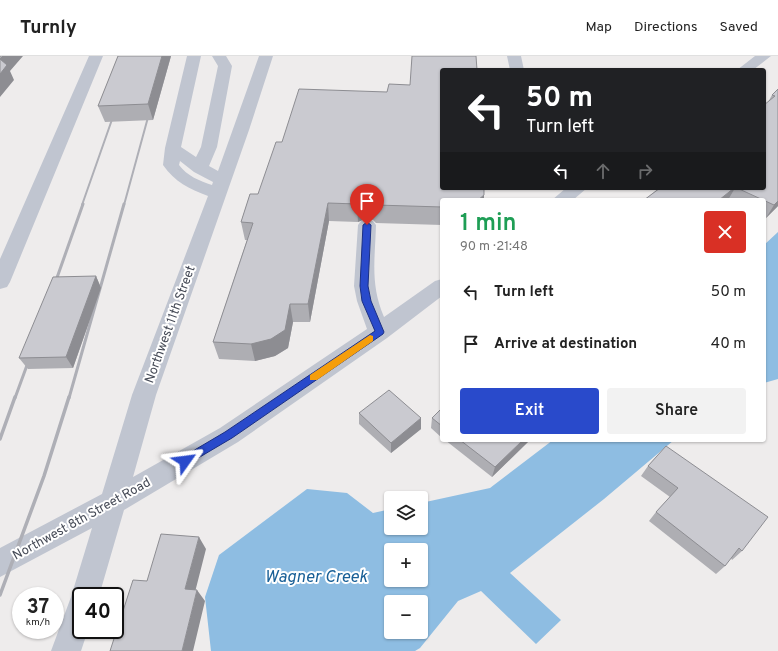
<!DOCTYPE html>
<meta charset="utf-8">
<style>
body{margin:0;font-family:Overpass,sans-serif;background:#f2f2f2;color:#222;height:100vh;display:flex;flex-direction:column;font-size:15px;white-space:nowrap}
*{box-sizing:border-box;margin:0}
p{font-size:13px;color:#767676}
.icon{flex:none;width:22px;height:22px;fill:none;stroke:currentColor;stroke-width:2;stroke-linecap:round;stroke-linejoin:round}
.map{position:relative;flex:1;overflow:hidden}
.sheet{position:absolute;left:440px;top:142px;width:326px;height:244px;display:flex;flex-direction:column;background:#fff;border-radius:4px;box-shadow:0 1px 3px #0004}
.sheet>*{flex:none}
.guide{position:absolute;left:440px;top:12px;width:326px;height:122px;border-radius:4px;box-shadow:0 1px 3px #0004;background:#202124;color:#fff;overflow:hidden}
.tools{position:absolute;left:384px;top:435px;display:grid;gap:8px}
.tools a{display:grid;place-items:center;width:44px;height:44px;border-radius:4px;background:#fff;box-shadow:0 1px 3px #0004;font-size:20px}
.speed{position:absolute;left:12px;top:531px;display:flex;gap:8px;font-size:20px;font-weight:700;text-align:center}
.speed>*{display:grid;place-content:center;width:52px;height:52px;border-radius:50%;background:#fff;box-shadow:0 1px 3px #0004;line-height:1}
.speed small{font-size:10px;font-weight:400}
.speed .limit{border:2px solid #111;border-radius:6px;background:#fff;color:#111}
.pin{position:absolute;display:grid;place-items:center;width:34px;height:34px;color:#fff;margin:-41px -17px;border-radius:50% 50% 50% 0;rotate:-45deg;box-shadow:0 0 4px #0007}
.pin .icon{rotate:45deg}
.me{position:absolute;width:44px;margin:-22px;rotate:59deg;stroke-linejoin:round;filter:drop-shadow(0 0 3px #0008)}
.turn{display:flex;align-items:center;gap:14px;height:84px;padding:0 20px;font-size:18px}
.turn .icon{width:52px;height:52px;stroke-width:2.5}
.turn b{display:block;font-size:28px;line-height:34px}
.lanes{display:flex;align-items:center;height:38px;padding:0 20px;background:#0003;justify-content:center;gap:20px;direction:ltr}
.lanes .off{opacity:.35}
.round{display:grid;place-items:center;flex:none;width:42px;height:42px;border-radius:4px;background:#f2f2f2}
.headline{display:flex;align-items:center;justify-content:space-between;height:68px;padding:0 20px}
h1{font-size:24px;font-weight:600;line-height:30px;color:#1e9e55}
.primary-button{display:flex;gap:8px;margin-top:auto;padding:8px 20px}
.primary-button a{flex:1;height:46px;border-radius:4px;background:#294acb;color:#fff;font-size:16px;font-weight:600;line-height:46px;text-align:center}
.primary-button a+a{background:#f2f2f2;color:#222}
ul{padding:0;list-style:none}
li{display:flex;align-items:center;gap:12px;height:52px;padding:0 20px}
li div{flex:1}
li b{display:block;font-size:15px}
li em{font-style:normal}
header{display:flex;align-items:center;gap:24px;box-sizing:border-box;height:56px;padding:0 20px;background:#fff;border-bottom:1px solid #e0e0e0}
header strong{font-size:19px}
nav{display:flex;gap:22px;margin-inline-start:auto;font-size:14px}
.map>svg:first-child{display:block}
</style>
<header>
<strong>Turnly</strong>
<nav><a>Map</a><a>Directions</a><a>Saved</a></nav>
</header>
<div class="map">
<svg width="778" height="595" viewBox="0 0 778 595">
<rect width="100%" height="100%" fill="#eeecec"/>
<path fill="#8ebde2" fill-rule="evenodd" d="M778 176V323L764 327V189Z
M553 384H674L604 443 510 517 561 564 536 588 481 535 458 545 420 592 415 595H211L205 541 219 499 307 433 347 437 373 457 391 453V472H421V447L490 432ZM391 494H421V524H391ZM391 546H421V576H391Z"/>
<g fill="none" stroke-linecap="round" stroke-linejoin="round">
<path fill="#c0c5d0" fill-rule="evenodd" d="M89 0H103L10 226 7 231 0 233V203Z
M187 0H201L181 91 196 101 201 91 218 10 212 0H226L232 10 217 91 209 110 218 115 259 0H273L249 74 156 339 133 421 220 372 367 273 357 245 354 230 358 169 361 165 367 163 373 165 376 169C375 204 370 228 384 261L435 225 442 223V240L387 282 238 386 124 454 99 540H81V574H88L81 595H51L71 541 92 472 0 521V492L102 438 132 339 208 140C189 133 175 126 163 109L165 92ZM180 105 194 116 213 126 212 129C200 125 187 120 179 109Z
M507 0H521L524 14H510Z
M755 0H771L753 14H737Z
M566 132H587L573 144H552Z"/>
<path stroke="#aeafb6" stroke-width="2" d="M82 149 115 55
M124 149 150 54"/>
<path stroke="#aeafb6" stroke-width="3" d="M53 233 83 148
M15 342 30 301
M69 342 124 148"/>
<path stroke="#aeafb6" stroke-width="3.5" d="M0 383 15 341
M0 539 44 420 69 341"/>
</g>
<path fill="#aeaeb3" d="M118 0H171L153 64 105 66 98 50Z
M778 33V150L766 162 764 161V144H644L658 133 659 132H764L768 46 772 39Z
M250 138 442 144V169L376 167 373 164 367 162 358 166 329 165 310 266H293L288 292 275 300 255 305 219 303 213 286 247 184H245L241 166Z
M96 220 101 232 73 312 28 313 19 302Z
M442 352V382L431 372 432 362Z
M359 357 421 362V373L391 397 359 368Z
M445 384H530L492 421Z
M666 390 742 495 732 504 731 502 725 510 716 518 649 465 656 456 670 441 641 420 648 410Z"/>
<path fill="#8d8d92" d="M3 0H23L10 15 14 24 0 41V3Z
M162 0H171L153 64 148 48Z
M734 132H735L728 144H719Z
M484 139V144H478Z
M367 143V162L358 166 357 148Z
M778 145V150L766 162 774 149Z
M328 147 329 165 310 266 308 248Z
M96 220 101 232 73 312 66 301Z
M290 248 293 266 288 292 275 300 255 305 251 288Z
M421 362V373L391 397V387Z
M523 384H530L492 421 495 411Z
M199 481 206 493 193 544 185 533Z
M197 534 205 545 193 595H182Z"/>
<path fill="#cacad0" stroke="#8d8d92" d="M0 0H3L0 3 7 9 0 18Z
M118 0H162L148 48 98 50Z
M412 0H476L477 14H442V132H484V139L478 144H442V151L376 149 373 145 367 143 357 148 328 147 308 248H290L285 274 271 283 251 288 213 286 253 167 241 166 250 138H258L276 86H282L299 33 387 36 389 28 410 29Z
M778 33V145L774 149 737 132H764V49L775 40 772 39Z
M660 132H734L719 144H644Z
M96 220 66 301 19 302 53 221Z
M389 334 421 362 391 387 359 357Z
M442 352V370L432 362Z
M460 384H523L495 411Z
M666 390 768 461 742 495 739 492 725 510 656 456 678 432 648 410Z
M161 478 199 481 185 533 197 534 182 595H110L133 524 147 525Z"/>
<path fill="#294acb" stroke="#1b3084" d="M367 166 371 169 368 230 371 245 384 276 383 278 232 382 188 408H181L179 405 181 402 225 376 375 275 362 245 360 230 363 169Z"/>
<path fill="#f59e0b" d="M370 279 373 280V285L317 324H310V319Z"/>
<g text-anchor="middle" stroke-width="4" stroke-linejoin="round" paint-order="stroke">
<g font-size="13" fill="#464b57" stroke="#fff">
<text transform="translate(169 268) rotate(-70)" y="5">Northwest 11th Street</text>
<text transform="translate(81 462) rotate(-29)" y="5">Northwest 8th Street Road</text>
</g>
<g font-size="17" font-style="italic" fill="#196097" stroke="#fff">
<text x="316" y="526">Wagner Creek</text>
</g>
</g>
</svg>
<div class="tools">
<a><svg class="icon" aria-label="layers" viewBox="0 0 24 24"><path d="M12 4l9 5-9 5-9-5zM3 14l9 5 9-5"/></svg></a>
<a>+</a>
<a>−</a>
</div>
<div class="speed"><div>37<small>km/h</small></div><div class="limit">40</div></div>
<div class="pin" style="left:367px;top:169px;background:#d93025"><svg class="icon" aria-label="arrive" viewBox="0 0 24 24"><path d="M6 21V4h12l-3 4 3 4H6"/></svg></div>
<svg class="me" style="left:185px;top:405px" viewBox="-20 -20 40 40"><path d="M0-17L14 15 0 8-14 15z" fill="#294acb" stroke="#fff" stroke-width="4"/></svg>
<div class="guide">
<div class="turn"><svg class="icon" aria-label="left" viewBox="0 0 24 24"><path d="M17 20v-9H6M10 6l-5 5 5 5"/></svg><div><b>50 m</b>Turn left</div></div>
<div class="lanes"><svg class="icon" aria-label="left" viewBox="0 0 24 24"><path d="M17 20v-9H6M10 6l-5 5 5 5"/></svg><svg class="icon off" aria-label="ahead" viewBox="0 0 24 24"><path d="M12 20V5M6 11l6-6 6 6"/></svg><svg class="icon off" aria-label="right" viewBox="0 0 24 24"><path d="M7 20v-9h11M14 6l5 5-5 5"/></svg></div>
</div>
<section class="sheet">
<div class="headline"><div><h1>1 min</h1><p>90 m · 21:48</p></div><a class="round" style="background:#d93025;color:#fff"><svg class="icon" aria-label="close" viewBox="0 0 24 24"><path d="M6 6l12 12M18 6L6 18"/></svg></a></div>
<ul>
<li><svg class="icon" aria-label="left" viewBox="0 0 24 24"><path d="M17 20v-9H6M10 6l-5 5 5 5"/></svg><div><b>Turn left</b></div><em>50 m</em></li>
<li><svg class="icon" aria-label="arrive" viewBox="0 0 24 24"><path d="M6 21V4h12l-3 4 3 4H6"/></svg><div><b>Arrive at destination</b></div><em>40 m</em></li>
</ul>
<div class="primary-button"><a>Exit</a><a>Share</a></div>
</section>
</div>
